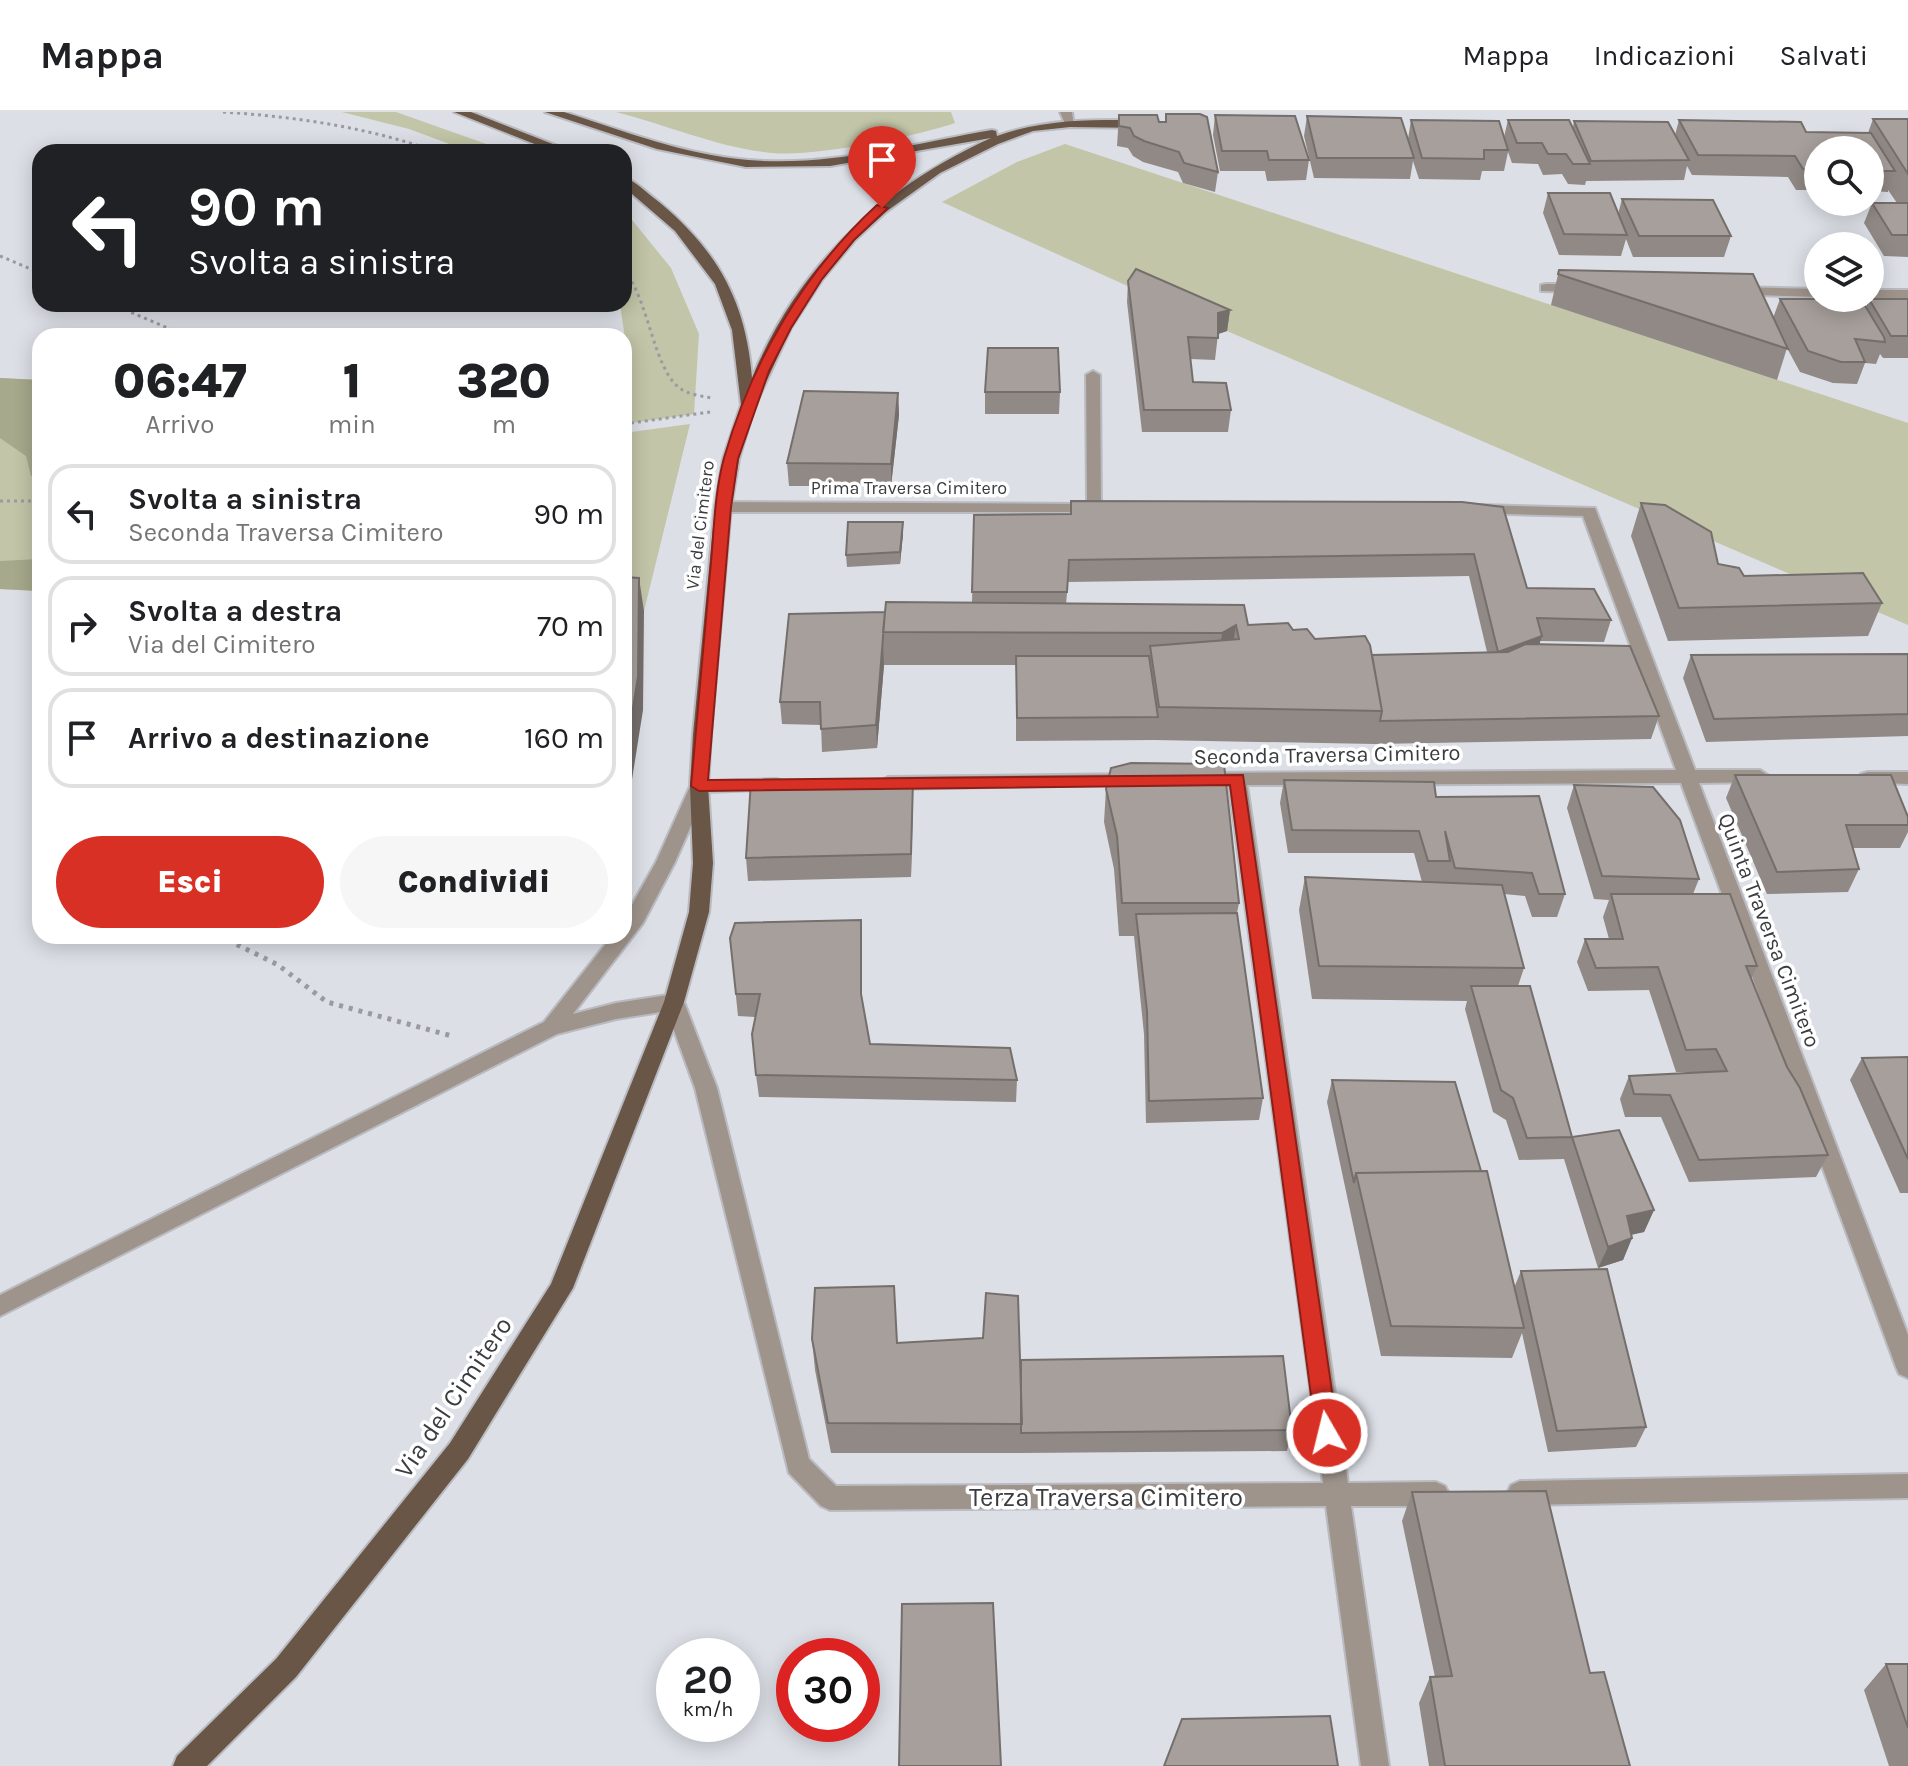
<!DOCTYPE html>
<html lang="it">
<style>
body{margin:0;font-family:Karla,sans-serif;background:#f6f6f6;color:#202124;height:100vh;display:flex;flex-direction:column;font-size:30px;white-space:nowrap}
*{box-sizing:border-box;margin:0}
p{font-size:26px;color:#757577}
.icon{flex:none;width:44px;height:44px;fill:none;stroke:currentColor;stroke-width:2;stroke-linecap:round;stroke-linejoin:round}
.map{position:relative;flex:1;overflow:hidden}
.drawer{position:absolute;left:32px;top:216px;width:600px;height:616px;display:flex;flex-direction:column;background:#fff;border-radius:24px;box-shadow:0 4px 20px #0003}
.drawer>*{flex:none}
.banner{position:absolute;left:32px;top:32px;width:600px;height:168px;border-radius:24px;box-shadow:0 4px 20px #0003;background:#202124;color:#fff;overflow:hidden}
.fabs{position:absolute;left:1804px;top:24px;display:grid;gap:16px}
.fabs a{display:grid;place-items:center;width:80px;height:80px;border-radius:50%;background:#fff;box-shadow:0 4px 20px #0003;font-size:40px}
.speed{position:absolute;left:656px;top:1526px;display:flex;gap:16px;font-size:40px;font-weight:700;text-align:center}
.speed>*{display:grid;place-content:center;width:104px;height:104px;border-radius:50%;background:#fff;box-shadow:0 4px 20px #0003;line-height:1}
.speed small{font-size:20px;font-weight:400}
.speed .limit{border:12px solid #d22;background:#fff;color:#111}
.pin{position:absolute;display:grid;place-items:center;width:68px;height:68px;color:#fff;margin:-82px -34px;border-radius:50% 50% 50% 0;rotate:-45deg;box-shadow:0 0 8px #0007}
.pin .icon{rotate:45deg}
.me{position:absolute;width:88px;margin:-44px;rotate:352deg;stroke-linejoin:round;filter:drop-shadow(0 0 6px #0008)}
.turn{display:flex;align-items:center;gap:28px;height:168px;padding:0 24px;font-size:36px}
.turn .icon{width:104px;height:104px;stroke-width:2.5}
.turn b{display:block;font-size:56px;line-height:68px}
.eta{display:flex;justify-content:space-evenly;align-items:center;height:136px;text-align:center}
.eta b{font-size:48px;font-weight:800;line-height:56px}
.cta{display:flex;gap:16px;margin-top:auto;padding:16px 24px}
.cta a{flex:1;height:92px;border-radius:48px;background:#d93025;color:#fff;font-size:32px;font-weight:800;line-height:92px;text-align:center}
.cta a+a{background:#f6f6f6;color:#202124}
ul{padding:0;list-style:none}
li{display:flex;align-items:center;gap:24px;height:100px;margin:0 16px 12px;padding:0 8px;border:4px solid #e0e0e0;border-radius:24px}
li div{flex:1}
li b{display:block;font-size:30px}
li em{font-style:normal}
header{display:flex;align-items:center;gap:48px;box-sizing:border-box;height:112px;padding:0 40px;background:#fff;border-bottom:2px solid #e0e0e0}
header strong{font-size:38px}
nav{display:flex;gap:44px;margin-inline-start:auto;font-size:28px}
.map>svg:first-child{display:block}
</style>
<header>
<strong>Mappa</strong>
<nav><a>Mappa</a><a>Indicazioni</a><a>Salvati</a></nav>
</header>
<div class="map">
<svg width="1908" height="1654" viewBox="0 0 1908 1654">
<rect width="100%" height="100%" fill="#dcdfe6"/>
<path fill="#c2c5a7" d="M342 0H396L509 40H471L409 17Z
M616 0H951L955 11C913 25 815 45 772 41 719 36 667 13 616 0Z
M1065 32 1908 311V513L1227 219 942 90 1017 50Z
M624 98 671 156 699 222 694 302 624 312V278L632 274 620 192H624Z
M0 266 40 268V479L0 477Z
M690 312 644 499 624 498V321Z"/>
<path fill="#a7a98c" d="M0 266 40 268V364H31L26 344 0 326Z
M40 447V479L0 477V449Z"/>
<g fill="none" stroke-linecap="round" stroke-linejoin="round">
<defs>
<path id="minor" d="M1060 0H1072L1074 14H1066Z
M1546 172H1582L1589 176 1582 180 1541 179V173Z
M1734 175 1818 177V185L1729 182 1727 179Z
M1870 178H1908V186H1870Z
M1093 259 1100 263 1101 400H723L715 395 723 390 1087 392 1086 263Z
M1479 393 1595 396 1695 658H1760L1769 664 1760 670 1699 671 1908 1223V1266L1899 1262 1896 1255 1681 671 1247 673 1348 1371 1436 1370 1445 1374 1449 1382 1445 1390 1436 1394H1351L1389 1654H1361L1326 1394 830 1398 821 1394 789 1361 695 976 667 899 616 907 557 922 0 1204V1183L544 910 612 824H624V807L656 750 692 670 776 667 783 669 785 673 783 677 706 680 675 750 643 811 573 902 616 891 674 882 681 885 684 890 717 976 809 1347 836 1374 1323 1371 1229 673H1200L1191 667 1200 661 1676 658 1583 404 1473 401 1471 398Z
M1868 660H1908V672L1861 670 1859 666 1861 662Z
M1136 662 1143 664 1145 668 1143 672 888 677 879 671 888 665Z
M1908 1362V1386L1520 1393 1511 1389 1507 1381 1511 1373 1520 1369Z"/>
<path id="major" d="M454 0H471L573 40H555Z
M545 0H564C624 19 685 43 748 48 830 55 911 32 992 18L996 19 997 24C1047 6 1094 8 1146 8L1152 12 1146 16 1070 15 1033 19 998 32 940 61 887 99 855 128 822 168 791 216 754 296 739 347 731 395 711 622 708 674 713 751 709 800 684 890 573 1176 468 1347 296 1565 207 1654H173L177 1644 276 1547 450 1331 551 1172 664 890 689 800 693 751 690 674 693 622 715 395 723 347 741 293 732 218 715 172 675 119 624 75V65C637 70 648 82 659 90 718 139 746 190 752 266 798 153 882 76 991 26L830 54 746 55 657 37Z"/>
</defs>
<use href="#minor" stroke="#b9bbc1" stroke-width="4"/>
<use href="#major" stroke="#b9bbc1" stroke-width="4"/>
<path stroke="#999ba0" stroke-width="3" stroke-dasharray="3 4" stroke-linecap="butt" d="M223 0C297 5 367 15 437 40
M0 144 40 161
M624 158C650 190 653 258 681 277 690 283 702 284 712 286
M112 192 186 224
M624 312 710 300
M0 389H40"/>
<path stroke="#999ba0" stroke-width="5" stroke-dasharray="4 6" stroke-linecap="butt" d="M34 798 40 799
M198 824 230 829 278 853 327 890 452 924"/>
<use href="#minor" fill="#9f948b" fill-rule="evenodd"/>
<use href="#major" fill="#695647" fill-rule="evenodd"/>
</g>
<path fill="#908985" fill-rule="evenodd" d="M1166 2 1218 60 1215 80 1183 71 1178 60 1143 50 1133 44 1128 36 1117 34 1119 3 1165 10Z
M1215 3 1309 48 1306 68 1267 69 1265 59H1220L1213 23Z
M1307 4 1408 27 1411 8 1504 25 1508 8 1573 15 1574 9 1675 23 1679 8 1806 20 1868 21 1873 7H1908V145L1884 144 1864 111 1872 91H1897L1888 78V80L1870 79V38H1818V78H1796L1788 65 1692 63 1687 54 1684 68 1586 69 1585 73 1568 72 1562 62 1543 63 1538 52 1512 51 1508 40 1504 59H1482L1480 68 1419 67 1413 49 1410 67 1314 66 1304 24Z
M1548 81 1618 102 1622 87 1731 124 1724 145H1633L1626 127 1621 144 1559 143 1543 101Z
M1559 158 1773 206 1780 187 1866 195 1869 187H1908V246H1883L1880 242 1876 252 1865 251 1857 272 1833 271 1800 260 1787 236 1777 268 1551 193Z
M1128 169 1230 198 1227 219 1218 222 1215 248 1190 247 1193 270 1231 298 1228 320H1142L1127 190Z
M985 280H1060L1059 302H985Z
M898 281 899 303 891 374H789L787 351Z
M1462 390 1527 476 1611 508 1604 530 1540 529 1539 533 1659 604 1651 627 1375 632 1155 628 1016 629V553H884L877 636 822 640 821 613 782 612 780 590 885 500 972 491 974 403 1070 402ZM1469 464 1487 540 1372 543 1315 527 1293 518 1066 492 1068 470Z
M1641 391 1718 452 1744 464 1882 491 1868 524 1668 529 1631 424Z
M903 410V422L900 452 847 455 846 443Z
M1908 542V624L1706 630 1683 566 1691 543Z
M1735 663 1908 705V720L1900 736H1853L1859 757 1848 780 1767 782 1726 686Z
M913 668 911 765 748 769 746 746Z
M1284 668 1436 685 1565 782 1557 805H1532L1525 784 1504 782 1524 856 1518 874 1572 1025 1654 1098 1644 1120 1632 1122V1126L1623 1148 1598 1156 1564 1047 1519 1048 1506 1008 1493 1000 1465 897 1467 889 1312 887 1299 798 1305 765 1422 770 1414 741H1288L1280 691Z
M1574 673 1699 767 1693 782 1757 854 1751 867 1787 955 1828 1043 1816 1065 1689 1070 1661 1005H1625L1620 987 1629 964 1706 960H1676L1649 878 1588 879 1577 850 1585 827H1609L1603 805 1609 788 1594 787 1567 696Z
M1106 677 1239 791 1237 801 1263 986 1259 1008 1146 1011 1144 922 1134 824H1119L1114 757 1104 710Z
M861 808 862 889 870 932 1017 968 1016 990 759 985 756 963 755 905 738 904 730 826Z
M1908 945V1081H1900L1850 968 1862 946Z
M1332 968 1514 1176 1521 1159 1646 1315 1636 1335 1548 1340 1522 1221 1512 1246 1381 1244 1327 990Z
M812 1227 897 1231 1020 1263 1292 1318 1287 1339 1020 1341H831L815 1258Z
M1412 1380 1590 1561 1630 1654H1429L1419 1591 1430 1565H1435L1402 1409Z
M1886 1552H1908V1654H1889L1864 1578Z"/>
<path fill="#756f6c" d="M1230 198 1227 219 1215 223 1218 201Z
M898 281 899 303 891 374V352Z
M903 410V422L900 452V440Z
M639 466 644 499 643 598 624 718V651Z
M1236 513 1231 546 1218 554 1222 521Z
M1542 524 1535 546 1498 540Z
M883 531 884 553 877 636 876 613Z
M913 668V691L911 765V742Z
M861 808 862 831V905L861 882Z
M1654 1098 1644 1120 1618 1126 1627 1104Z
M1632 1126 1623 1148 1598 1156 1608 1135Z"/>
<path fill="#a79f9b" stroke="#756f6c" stroke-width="2" d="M1166 2H1200L1207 5 1218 60 1184 51 1179 40 1144 29 1134 24 1130 16 1119 14V3H1157L1159 10H1166Z
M1215 3 1295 4 1309 48H1269L1267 39H1222Z
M1307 4 1401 6 1414 46H1317Z
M1873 7H1908V62Z
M1411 8 1499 9 1508 38H1484V47L1422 46Z
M1508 8H1569L1590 52H1573L1566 42H1548L1542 31H1517Z
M1679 8 1801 10 1806 20 1871 21 1895 59H1870V38H1818V58L1803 57 1795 44 1698 43Z
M1574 9 1668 10 1689 48 1591 49Z
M1548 81H1610L1627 123 1564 122Z
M1622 87 1713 88 1731 124H1639Z
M1872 91H1908V123H1892Z
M1136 157 1230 198 1218 201V226L1188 225 1193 270 1226 271 1231 298H1144L1128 169Z
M1559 158 1753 162 1788 237 1558 162Z
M1780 187H1861L1884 225 1885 230 1855 227 1865 250H1841L1808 239Z
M1869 187H1908V224H1891Z
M988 236H1058L1060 280H985Z
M804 279 898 281 891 352 787 351Z
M1071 389 1462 390 1503 395 1527 476 1594 477 1611 508 1537 506 1542 524 1498 540 1474 442 1069 448 1067 480H972L974 403 1071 402Z
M1641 391 1665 393 1711 420 1718 452 1739 456 1744 464 1863 461 1882 491 1679 496Z
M848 410H903L900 440 846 443Z
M624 465 639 466 638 565 624 651Z
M886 490 1244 493 1248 513 1288 511 1293 518 1307 517 1315 527 1365 524 1370 533 1382 599 1159 595 1150 534 1239 527 1236 513 1222 521 883 520Z
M885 500 876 613 821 617 820 590H780L789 502Z
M1526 532 1630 534 1659 604 1380 609 1382 599 1372 543 1508 540Z
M1908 542V602L1714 607 1691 543Z
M1016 544H1149L1158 605 1017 606Z
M1131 651 1224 652 1239 791H1122L1117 724 1106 677 1111 656Z
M1735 663H1891L1908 705V713H1846L1859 757 1777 760Z
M913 668 911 742 746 746 751 669Z
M1284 668 1434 670 1436 685 1539 684 1565 782H1539L1532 761 1455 756 1445 719 1450 749H1428L1419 719 1292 718Z
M1574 673 1653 675 1680 708 1699 767 1602 764Z
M1305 765 1502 773 1524 856 1319 854Z
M1611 782H1730L1757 854H1746L1787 955 1800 976 1828 1043 1699 1048 1670 983 1634 982 1629 964 1727 959 1716 937 1686 938 1658 855 1596 856 1585 827H1623Z
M1237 801 1263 986 1149 989 1147 899 1136 802Z
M861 808V882L870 932 1010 936 1017 968 756 963 752 922 760 882H736L730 826 735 811Z
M1471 874H1530L1572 1025 1527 1026 1513 986 1501 978Z
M1908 945V1047L1862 946Z
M1332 968 1455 970 1481 1059 1356 1061 1354 1071Z
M1619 1018 1654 1098 1627 1104 1632 1126 1608 1135 1572 1025Z
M1487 1059 1524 1216 1391 1214 1356 1061Z
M1607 1157 1646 1315 1557 1319 1521 1159Z
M894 1174 897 1231 983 1226 986 1181 1018 1184 1022 1312 828 1311 812 1227 815 1176Z
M1283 1244 1292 1318 1021 1321V1248Z
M1546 1379 1590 1561 1604 1560 1630 1654H1445L1430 1565 1452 1564 1412 1380Z
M993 1491 1001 1654H899L902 1492Z
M1886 1552H1908V1616Z
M1330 1604 1338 1654H1164L1182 1607Z"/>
<path fill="#d93025" stroke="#8d1f18" stroke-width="2" d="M877 93 888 96 854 128 822 167 791 216 769 259 738 347 731 395 708 668 1243 663 1338 1321 1335 1328 1327 1331 1319 1328 1316 1321 1230 673 699 679 691 674C697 603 704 532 710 461 714 423 714 382 724 346 752 249 803 161 877 93Z"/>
<g text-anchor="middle" stroke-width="7" stroke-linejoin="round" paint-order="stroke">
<g font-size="18" fill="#3b3c3f" stroke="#fff">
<text x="909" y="382">Prima Traversa Cimitero</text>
<text transform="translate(700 413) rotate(-83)" y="6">Via del Cimitero</text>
</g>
<g font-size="22" fill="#3b3c3f" stroke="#fff">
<text transform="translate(1327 642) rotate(-1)" y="8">Seconda Traversa Cimitero</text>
<text transform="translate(1770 818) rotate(69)" y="8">Quinta Traversa Cimitero</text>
</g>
<g font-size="26" fill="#3b3c3f" stroke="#fff">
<text transform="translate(453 1285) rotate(-56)" y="9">Via del Cimitero</text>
<text x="1106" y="1394">Terza Traversa Cimitero</text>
</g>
</g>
</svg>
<div class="fabs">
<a><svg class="icon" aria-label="search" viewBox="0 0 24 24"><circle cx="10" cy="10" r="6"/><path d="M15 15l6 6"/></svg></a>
<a><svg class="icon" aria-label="layers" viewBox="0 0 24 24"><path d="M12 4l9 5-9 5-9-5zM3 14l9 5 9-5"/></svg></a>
</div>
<div class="speed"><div>20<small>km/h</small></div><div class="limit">30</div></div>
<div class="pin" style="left:882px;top:96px;background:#d93025"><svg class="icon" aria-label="arrive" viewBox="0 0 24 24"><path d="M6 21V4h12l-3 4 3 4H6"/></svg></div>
<svg class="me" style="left:1327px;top:1321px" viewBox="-20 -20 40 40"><circle r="17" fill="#d93025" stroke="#fff" stroke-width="3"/><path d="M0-11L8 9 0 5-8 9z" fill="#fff"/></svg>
<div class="banner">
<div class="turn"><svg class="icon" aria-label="left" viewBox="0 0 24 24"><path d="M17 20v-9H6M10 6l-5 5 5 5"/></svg><div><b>90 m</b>Svolta a sinistra</div></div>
</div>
<section class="drawer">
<div class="eta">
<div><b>06:47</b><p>Arrivo</p></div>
<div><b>1</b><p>min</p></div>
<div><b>320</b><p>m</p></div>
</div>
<ul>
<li><svg class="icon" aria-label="left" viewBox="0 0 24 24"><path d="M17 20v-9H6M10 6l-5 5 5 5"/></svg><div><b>Svolta a sinistra</b><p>Seconda Traversa Cimitero</p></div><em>90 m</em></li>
<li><svg class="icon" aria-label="right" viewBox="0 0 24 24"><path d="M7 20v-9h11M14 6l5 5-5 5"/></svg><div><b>Svolta a destra</b><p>Via del Cimitero</p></div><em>70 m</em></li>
<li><svg class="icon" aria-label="arrive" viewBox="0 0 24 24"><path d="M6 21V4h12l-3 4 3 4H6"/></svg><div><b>Arrivo a destinazione</b></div><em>160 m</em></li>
</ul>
<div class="cta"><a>Esci</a><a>Condividi</a></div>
</section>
</div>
